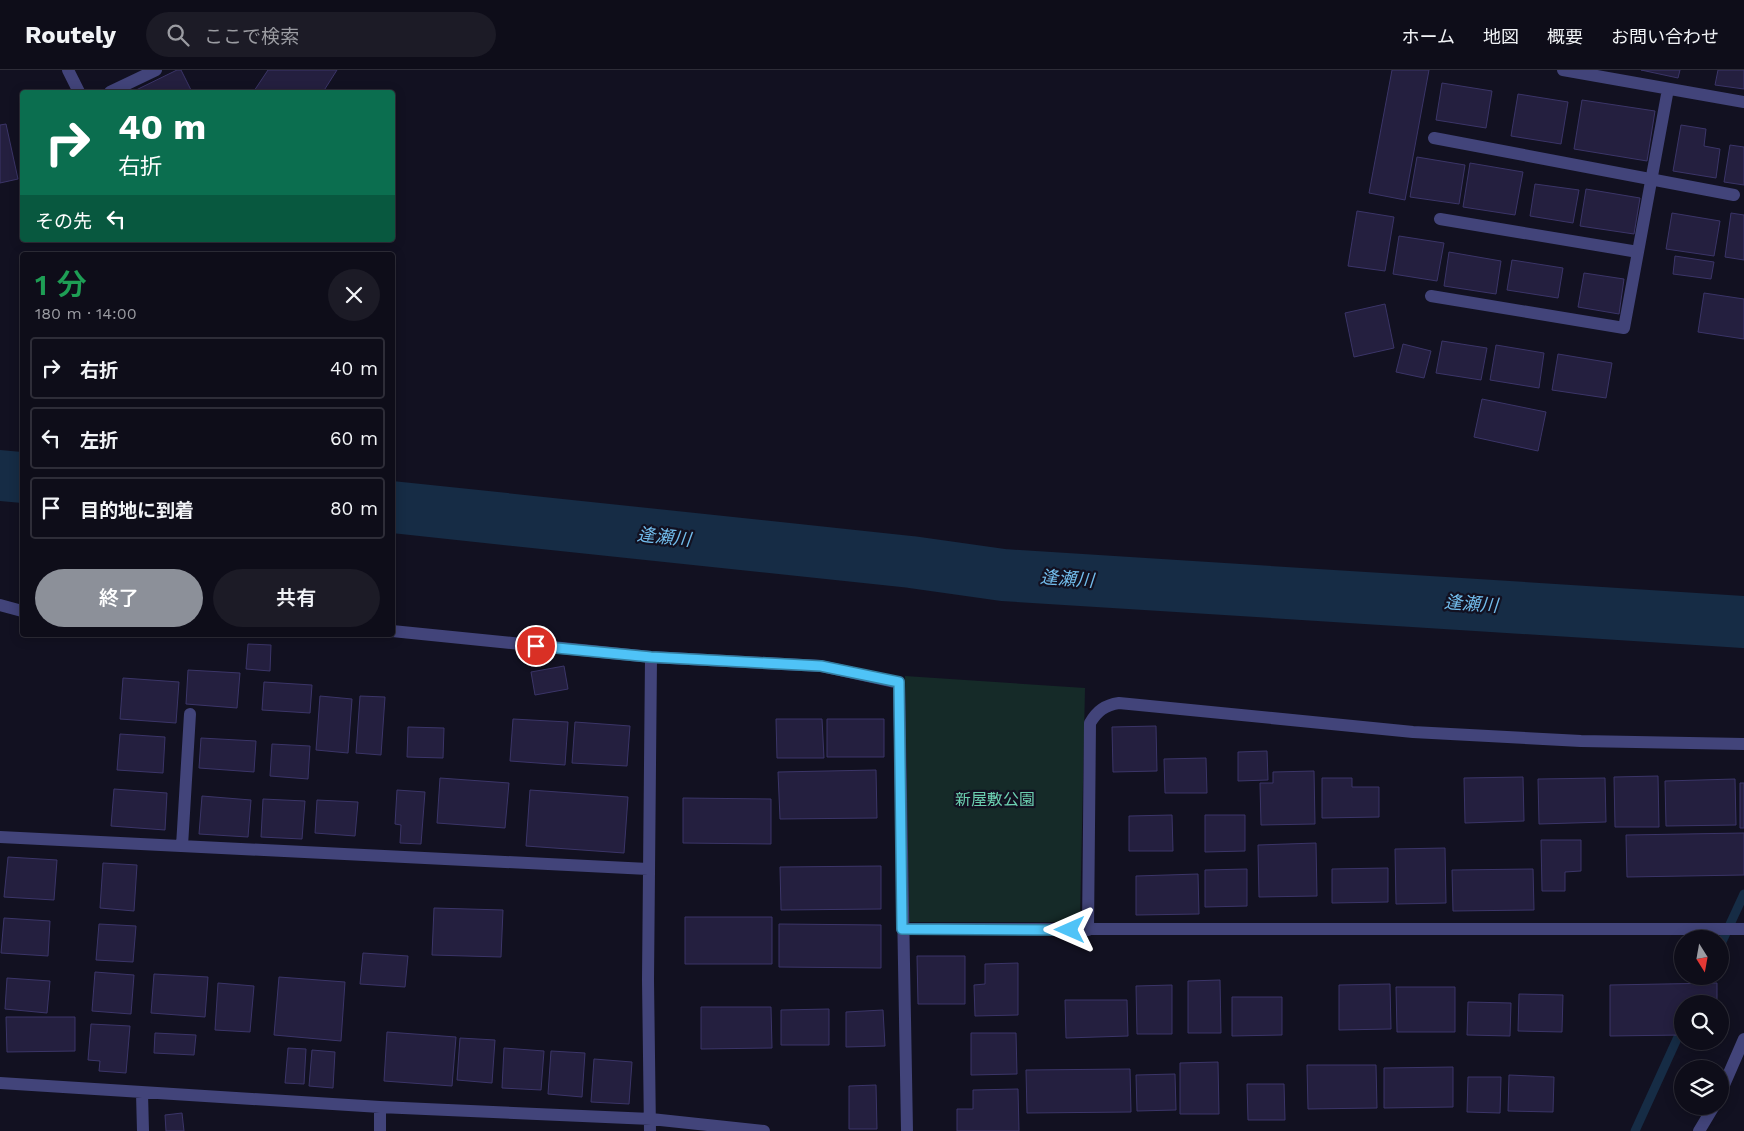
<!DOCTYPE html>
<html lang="ja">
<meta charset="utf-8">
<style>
body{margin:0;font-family:"Work Sans","Noto Sans JP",sans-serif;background:#1c1b26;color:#f1f3f6;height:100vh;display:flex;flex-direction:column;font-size:19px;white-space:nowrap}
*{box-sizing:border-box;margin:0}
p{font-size:16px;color:#9b9ca2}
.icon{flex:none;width:28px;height:28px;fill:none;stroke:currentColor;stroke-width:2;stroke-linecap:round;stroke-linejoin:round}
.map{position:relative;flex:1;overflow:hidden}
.details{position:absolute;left:20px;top:182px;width:375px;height:385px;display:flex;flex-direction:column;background:#0e0d19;border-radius:5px;box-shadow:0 2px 12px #0003,0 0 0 1px #2e2d38}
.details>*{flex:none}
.guide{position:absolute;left:20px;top:20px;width:375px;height:152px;border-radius:5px;box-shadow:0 2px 12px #0003,0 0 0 1px #2e2d38;background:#0b6e4f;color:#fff;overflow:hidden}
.needle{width:32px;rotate:169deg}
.fabs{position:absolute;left:1674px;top:860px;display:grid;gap:10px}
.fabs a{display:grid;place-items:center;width:55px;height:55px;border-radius:50%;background:#0e0d19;box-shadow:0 2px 12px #0003,0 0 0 1px #2e2d38;font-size:25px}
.pin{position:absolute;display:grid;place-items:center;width:42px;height:42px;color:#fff;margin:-21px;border:2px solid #fff;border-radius:50%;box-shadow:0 1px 5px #0007}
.me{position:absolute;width:55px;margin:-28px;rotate:270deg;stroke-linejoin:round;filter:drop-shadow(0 0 4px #0008)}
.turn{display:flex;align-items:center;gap:18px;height:105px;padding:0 15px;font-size:22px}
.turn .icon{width:65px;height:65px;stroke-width:2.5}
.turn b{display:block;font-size:35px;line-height:42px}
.then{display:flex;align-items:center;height:48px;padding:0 15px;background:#0003;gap:10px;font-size:19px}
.round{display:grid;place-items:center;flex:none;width:52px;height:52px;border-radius:26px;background:#1c1b26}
.summary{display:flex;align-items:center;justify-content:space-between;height:85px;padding:0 15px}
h1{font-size:30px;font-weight:600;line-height:38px;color:#1e9e55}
.action{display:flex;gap:10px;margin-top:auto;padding:10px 15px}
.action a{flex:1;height:58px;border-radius:30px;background:#8c9099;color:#fff;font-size:20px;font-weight:600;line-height:58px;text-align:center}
.action a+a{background:#1c1b26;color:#f1f3f6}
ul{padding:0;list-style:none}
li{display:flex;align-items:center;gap:15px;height:62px;margin:0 10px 8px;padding:0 5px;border:2px solid #2e2d38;border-radius:5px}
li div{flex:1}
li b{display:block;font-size:19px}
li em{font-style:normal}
header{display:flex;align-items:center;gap:30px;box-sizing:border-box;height:70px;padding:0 25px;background:#0e0d19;border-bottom:1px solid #2e2d38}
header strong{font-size:24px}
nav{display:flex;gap:28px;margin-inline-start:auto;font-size:18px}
.search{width:350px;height:45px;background:#1c1b26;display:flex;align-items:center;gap:12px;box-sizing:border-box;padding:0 18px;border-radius:28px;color:#9b9ca2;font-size:19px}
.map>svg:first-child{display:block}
</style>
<header>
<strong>Routely</strong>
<div class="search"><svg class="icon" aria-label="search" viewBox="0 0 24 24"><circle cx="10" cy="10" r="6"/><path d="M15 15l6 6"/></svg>ここで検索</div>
<nav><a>ホーム</a><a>地図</a><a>概要</a><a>お問い合わせ</a></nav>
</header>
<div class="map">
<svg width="1744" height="1061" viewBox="0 0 1744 1061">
<rect width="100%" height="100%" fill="#121121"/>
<path fill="#152a28" d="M905 606 1085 618 1080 852H909Z"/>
<path fill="#162c45" d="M0 380 22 382V433L0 431Z
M393 424 489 448 393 453Z"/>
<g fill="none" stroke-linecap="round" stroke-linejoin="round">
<path stroke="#162c45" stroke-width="9" d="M1720 876 1744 824
M1699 922 1706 906
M1635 1061 1682 958"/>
<path stroke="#162c45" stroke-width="52" d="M392 437 911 492 1003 505 1744 552"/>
</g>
<path fill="#241f3f" stroke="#3b3568" d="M177 0H181L192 22H132Z
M268 0H337L323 22H256L254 21Z
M1392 0H1429L1405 130 1369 123Z
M1641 0H1680L1678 8Z
M1718 0H1744V19L1715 15Z
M1442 13 1492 21 1486 58 1436 50Z
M1518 24 1568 32 1561 74 1511 66Z
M1582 30 1655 41 1647 91 1574 79Z
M6 54 18 109 0 113V55Z
M1681 55 1706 59 1704 76 1720 79 1716 108 1673 101Z
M1730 75 1744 77V115L1724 112Z
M1417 87 1465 95 1459 134 1410 127Z
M1470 93 1523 102 1515 145 1463 137Z
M1535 114 1579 120 1573 153 1530 146Z
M1586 119 1640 128 1634 164 1580 156Z
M1357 141 1394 147 1385 201 1348 196Z
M1672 143 1720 151 1714 186 1666 179Z
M1731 143 1744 145V190L1725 187Z
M1399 166 1444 173 1437 211 1393 204Z
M1449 182 1501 191 1496 224 1444 216Z
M1675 186 1714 192 1711 209 1673 204Z
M1512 190 1563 198 1558 228 1507 220Z
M1584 203 1624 209 1619 244 1578 237Z
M1704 223 1744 229V269L1698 262Z
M1385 234 1394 278 1354 287 1345 243Z
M1442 271 1487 278 1481 310 1436 303Z
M1403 274 1431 281 1424 308 1396 302Z
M1496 275 1544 283 1539 318 1490 310Z
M1558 284 1612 293 1606 328 1552 320Z
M1482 329 1546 342 1538 381 1474 367Z
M248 574 271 575 270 601 246 599Z
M564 596 568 619 535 625 531 602Z
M188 600 240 603 237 638 186 634Z
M123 608 179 612 176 653 120 649Z
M264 612 312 615 310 643 262 640Z
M320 626 352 629 348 683 316 680Z
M360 626 385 627 381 685 356 683Z
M513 649 568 652 565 695 510 691Z
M776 649H822L824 688H777Z
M827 649H884V687H827Z
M575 652 630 656 627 696 572 693Z
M1156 656 1157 701 1113 702 1112 657Z
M408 657 444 658 443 688 407 687Z
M120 664 165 667 163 703 117 700Z
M201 668 256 671 254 702 199 698Z
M272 674 310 676 308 709 270 706Z
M1267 681 1268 710 1238 711V682Z
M1206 688 1207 723H1165L1164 689Z
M876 700 877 748 780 749 778 702Z
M1314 701 1315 754 1261 755 1260 713H1273V702Z
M1658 706 1659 757H1615L1614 707Z
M1523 707 1524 751 1465 753 1464 708Z
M440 708 509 713 505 758 437 753Z
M1322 708H1352V717H1379V747L1322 748Z
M1605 708 1606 752 1539 754 1538 709Z
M1735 709 1736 755 1666 756 1665 711Z
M1740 713H1744V758H1740Z
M114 719 167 723 165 760 111 756Z
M397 720 425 722 421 774 400 773 401 755 395 754Z
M530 720 628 727 624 783 526 776Z
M202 726 251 730 248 767 199 764Z
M683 728 771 729V774L683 773Z
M263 729 305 731 302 769 261 767Z
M317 730 358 732 355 766 315 763Z
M1172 745 1173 781H1129V746Z
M1205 745H1245V781L1205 782Z
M1744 763V805L1627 807 1626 765Z
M1541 770H1581V801L1565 802V821H1542Z
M1316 773 1317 826 1259 827 1258 775Z
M1445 778 1446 833 1396 834 1395 779Z
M8 787 57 790 54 830 4 827Z
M103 793 137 795 134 841 100 838Z
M881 796V839L781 840 780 797Z
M1388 798V832L1332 833V799Z
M1247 799V836L1205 837V800Z
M1533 799 1534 840 1453 841 1452 800Z
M1198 804 1199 844 1136 845V806Z
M434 838 503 840 501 887 432 885Z
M685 847H772V894H685Z
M4 848 50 851 48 886 1 883Z
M99 854 136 856 133 892 96 890Z
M779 854 881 855V898L779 897Z
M363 883 408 886 405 917 360 914Z
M917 886H965V934H918Z
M1018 893V945L975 946 974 915 985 914V894Z
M95 902 134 905 131 944 92 941Z
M154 904 208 907 205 947 151 943Z
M279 907 345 912 341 971 274 965Z
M7 908 50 911 47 943 5 939Z
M1220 910 1221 963H1188V911Z
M218 913 254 916 250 962 215 960Z
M1717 913V934H1682V965L1610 966V915Z
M1390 914 1391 959 1339 960V915Z
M1172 915V964H1137L1136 916Z
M1396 917H1455V962H1397Z
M1519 924 1563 925 1562 962 1518 961Z
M1232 927H1282V965L1232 966Z
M1065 930H1127L1128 966 1066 968Z
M1468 932 1511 933 1510 966 1467 965Z
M701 937H771L772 978 701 979Z
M829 939V975H781V940Z
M883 940 885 976 846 977V942Z
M6 947H75V981L7 982Z
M91 954 130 956 126 1003 99 1001 100 991 88 990Z
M387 962 456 967 452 1016 384 1011Z
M155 963 196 965 194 985 154 983Z
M971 963H1016L1017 1004 971 1005Z
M460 968 495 970 492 1013 457 1010Z
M288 978 306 979 304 1014 285 1013Z
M504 978 544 981 541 1020 502 1018Z
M312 980 335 982 333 1018 309 1016Z
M551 981 585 983 582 1027 548 1024Z
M594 989 632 992 629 1034 591 1032Z
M1218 992 1219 1044H1180V993Z
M1307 995H1376L1377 1038 1308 1039Z
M1453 997V1037L1384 1038V998Z
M1130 999 1131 1042 1027 1043 1026 1000Z
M1175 1004 1176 1040 1137 1041 1136 1005Z
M1509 1005 1554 1007 1553 1042 1508 1041Z
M1468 1007H1501L1500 1043 1467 1042Z
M1247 1014H1284L1285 1050H1248Z
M876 1015 877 1059H849V1016Z
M1018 1019 1019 1061H957V1039H973V1020Z
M182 1043 184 1061H166L165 1045Z"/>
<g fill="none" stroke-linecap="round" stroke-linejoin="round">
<path stroke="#42447a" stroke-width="12" d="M68 0 79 22
M1563 0 1744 32
M110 22 156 0
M1434 68 1734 125
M1440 149 1638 182
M1431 226 1624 258 1668 19
M0 535 22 541
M392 561 651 587 821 596 899 613 907 1061
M0 767 648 799
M182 776 190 644
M902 859H1744
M1088 860 1090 653C1097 641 1105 635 1119 633L1413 662 1581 671 1744 674
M0 1013 380 1037 651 1049 764 1061
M142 1023 143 1061
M1720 1024 1744 969
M380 1037V1061
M650 1061 648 910 651 587
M1699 1061 1714 1036"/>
</g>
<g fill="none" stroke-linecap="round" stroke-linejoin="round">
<defs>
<path id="route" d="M536 576 651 587 821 596 899 612 902 859 1070 860"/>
</defs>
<use href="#route" stroke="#337fa1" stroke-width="12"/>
<use href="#route" stroke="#4fc3f7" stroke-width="9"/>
</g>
<g text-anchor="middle" stroke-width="4.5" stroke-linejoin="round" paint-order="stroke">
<g font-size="16" fill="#6ccfb0" stroke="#121121">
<text x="995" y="735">新屋敷公園</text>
</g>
<g font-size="18" font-style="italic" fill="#72bceb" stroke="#121121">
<text transform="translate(664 467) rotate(6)" y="6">逢瀬川</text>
<text transform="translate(1067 509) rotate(4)" y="6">逢瀬川</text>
<text transform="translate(1471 534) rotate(4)" y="6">逢瀬川</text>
</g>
</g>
</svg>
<div class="fabs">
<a><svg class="needle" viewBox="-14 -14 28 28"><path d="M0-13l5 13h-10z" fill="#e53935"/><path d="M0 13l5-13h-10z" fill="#9b9ca2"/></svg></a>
<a><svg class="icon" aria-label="search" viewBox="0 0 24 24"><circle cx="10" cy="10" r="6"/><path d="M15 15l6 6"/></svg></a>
<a><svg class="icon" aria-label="layers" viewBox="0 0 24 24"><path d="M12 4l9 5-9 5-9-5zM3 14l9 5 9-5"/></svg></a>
</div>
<div class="pin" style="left:536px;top:576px;background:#d93025"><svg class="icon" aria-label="arrive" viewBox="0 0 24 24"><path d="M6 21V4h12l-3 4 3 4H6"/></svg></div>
<svg class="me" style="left:1070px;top:860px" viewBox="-20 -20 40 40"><path d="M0-17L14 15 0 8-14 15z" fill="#4fc3f7" stroke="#fff" stroke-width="4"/></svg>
<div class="guide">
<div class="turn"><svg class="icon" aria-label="right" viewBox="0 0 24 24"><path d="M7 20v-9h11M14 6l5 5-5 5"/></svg><div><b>40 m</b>右折</div></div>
<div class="then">その先<svg class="icon" aria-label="left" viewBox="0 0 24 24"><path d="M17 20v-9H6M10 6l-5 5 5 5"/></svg></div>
</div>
<section class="details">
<div class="summary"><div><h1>1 分</h1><p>180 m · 14:00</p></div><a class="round"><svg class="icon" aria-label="close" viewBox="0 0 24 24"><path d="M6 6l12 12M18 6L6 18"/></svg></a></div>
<ul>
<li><svg class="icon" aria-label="right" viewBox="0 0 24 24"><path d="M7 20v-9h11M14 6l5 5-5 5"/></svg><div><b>右折</b></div><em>40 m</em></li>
<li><svg class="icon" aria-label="left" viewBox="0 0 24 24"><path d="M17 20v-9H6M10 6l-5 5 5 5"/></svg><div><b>左折</b></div><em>60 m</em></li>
<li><svg class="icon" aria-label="arrive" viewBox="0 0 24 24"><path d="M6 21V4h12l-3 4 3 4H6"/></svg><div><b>目的地に到着</b></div><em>80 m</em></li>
</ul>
<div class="action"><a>終了</a><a>共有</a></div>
</section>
</div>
